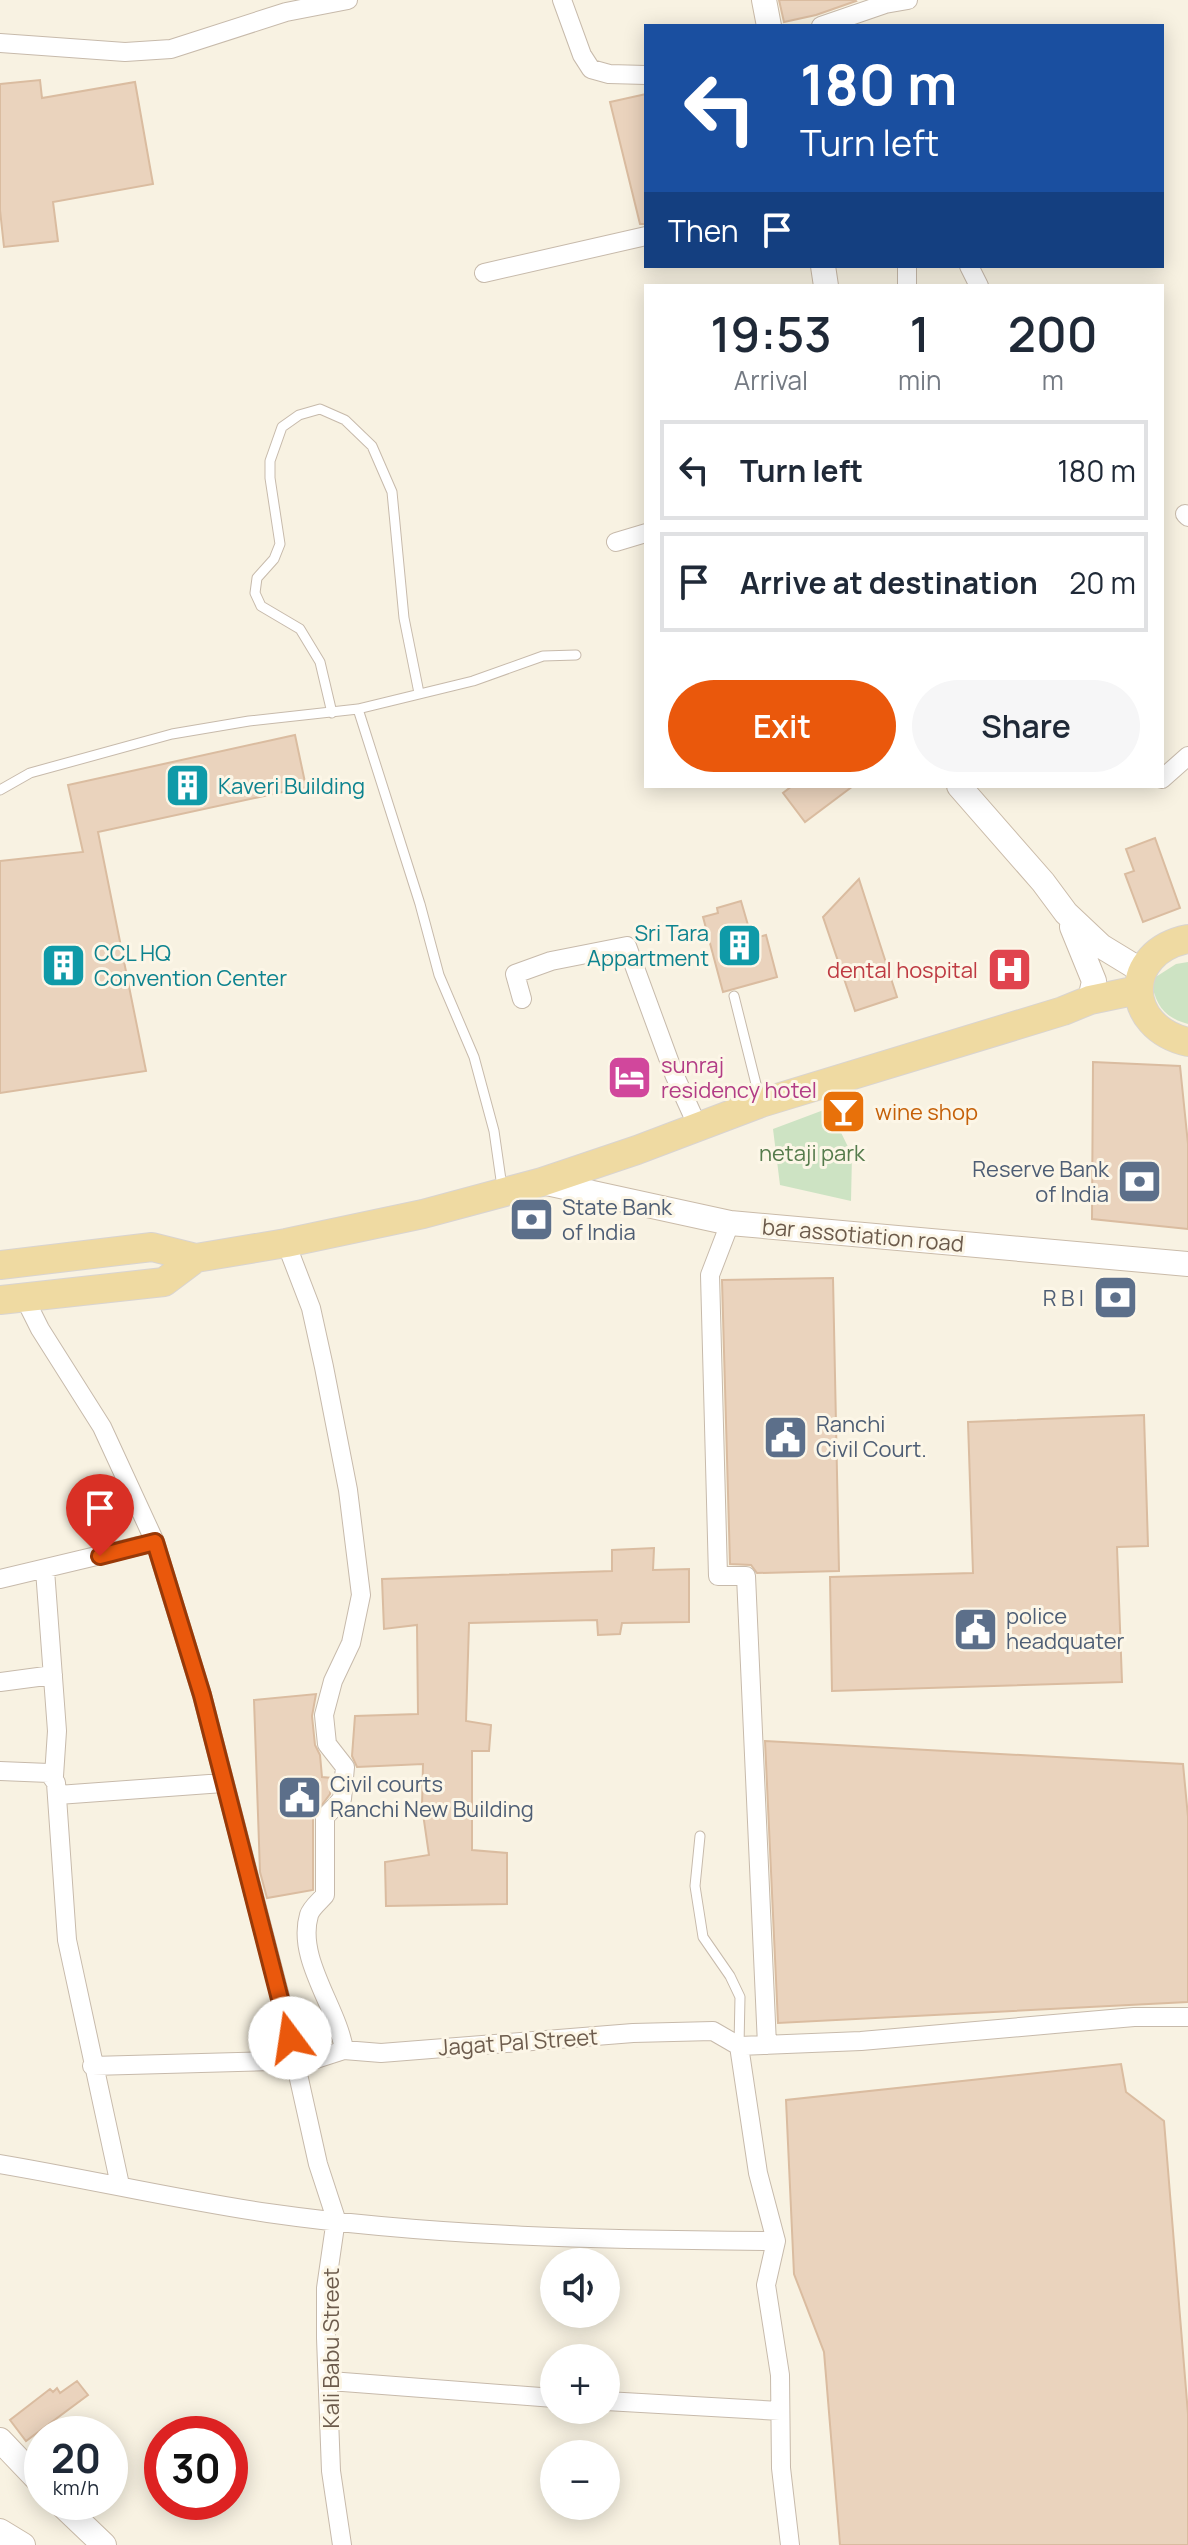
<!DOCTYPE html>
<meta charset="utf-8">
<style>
body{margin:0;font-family:Manrope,sans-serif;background:#f6f6f7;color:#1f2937;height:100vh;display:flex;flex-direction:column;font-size:30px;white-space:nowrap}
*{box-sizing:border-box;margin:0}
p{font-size:26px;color:#747a83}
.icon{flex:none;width:44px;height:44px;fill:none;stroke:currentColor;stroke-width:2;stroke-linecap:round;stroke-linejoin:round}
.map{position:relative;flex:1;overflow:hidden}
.sheet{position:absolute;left:644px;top:284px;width:520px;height:504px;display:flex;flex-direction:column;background:#fff;border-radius:0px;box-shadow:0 4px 20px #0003}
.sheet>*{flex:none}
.banner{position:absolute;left:644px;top:24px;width:520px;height:244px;border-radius:0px;box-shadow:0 4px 20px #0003;background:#1a4fa0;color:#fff;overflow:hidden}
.tools{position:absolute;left:540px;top:2248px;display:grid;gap:16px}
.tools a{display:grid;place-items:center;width:80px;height:80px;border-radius:50%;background:#fff;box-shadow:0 4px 20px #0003;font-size:40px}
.speed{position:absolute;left:24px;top:2416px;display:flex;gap:16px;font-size:40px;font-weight:700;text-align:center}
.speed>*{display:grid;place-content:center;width:104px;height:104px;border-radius:50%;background:#fff;box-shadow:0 4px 20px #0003;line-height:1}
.speed small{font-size:20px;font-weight:400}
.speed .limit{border:12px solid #d22;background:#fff;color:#111}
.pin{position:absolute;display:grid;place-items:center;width:68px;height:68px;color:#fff;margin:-82px -34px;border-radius:50% 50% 50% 0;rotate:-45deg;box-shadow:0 0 8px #0007}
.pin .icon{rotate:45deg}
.me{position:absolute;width:88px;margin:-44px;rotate:346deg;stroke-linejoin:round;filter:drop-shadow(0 0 6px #0008)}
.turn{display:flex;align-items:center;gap:28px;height:168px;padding:0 24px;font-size:36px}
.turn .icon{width:104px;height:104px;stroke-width:2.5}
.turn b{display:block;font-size:56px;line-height:68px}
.then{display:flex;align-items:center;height:76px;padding:0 24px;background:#0003;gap:16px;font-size:30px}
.eta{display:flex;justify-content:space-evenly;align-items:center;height:136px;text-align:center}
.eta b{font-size:48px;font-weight:600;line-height:56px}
.primary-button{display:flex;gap:16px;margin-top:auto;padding:16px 24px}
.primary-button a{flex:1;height:92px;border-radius:48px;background:#ea580c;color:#fff;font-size:32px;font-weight:600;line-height:92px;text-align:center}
.primary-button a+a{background:#f6f6f7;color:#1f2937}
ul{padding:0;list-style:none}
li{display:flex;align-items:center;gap:24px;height:100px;margin:0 16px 12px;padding:0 8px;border:4px solid #e0e1e3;border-radius:0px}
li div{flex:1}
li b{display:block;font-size:30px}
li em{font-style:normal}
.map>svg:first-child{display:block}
</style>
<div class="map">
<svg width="1188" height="2545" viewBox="0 0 1188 2545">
<rect width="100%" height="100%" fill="#f8f2e2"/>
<path fill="#cde3c3" d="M1188 962V1024C1163 1017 1156 1005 1151 980L1176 964Z
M829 1108 852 1155 851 1201 780 1185 773 1129Z"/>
<path fill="#ead3bd" stroke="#dabca0" stroke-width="2" d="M779 0H855L856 1 816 15 784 22Z
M40 80 42 98 135 82 153 184 53 202 58 241 4 247 0 210V84Z
M646 94V224H640L610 102Z
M295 735 306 787 98 832 146 1071 0 1093V861L83 852 68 785Z
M792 786H853L805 822 783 793Z
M1155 838 1180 908 1143 922 1125 874 1134 871 1126 849Z
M859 879 897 997 855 1011 823 917Z
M741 901 752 939 766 935 777 977 723 992 703 917 718 913 717 908Z
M1093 1062 1180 1066 1188 1144V1229L1092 1219Z
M833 1278 839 1571 757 1573 751 1565 730 1564 722 1280Z
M1144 1415 1148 1546 1117 1547 1122 1682 832 1691 830 1577 973 1573 968 1422Z
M654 1548 653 1570 689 1569V1622L622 1623 620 1634 598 1635 597 1620 469 1623 466 1721 491 1725 489 1751H472V1850L507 1853V1904L386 1906 385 1862 429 1855 422 1807 423 1764 357 1767 352 1756 355 1716 418 1714 417 1625 384 1629 382 1579 612 1571V1550Z
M316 1694 312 1716 315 1745 320 1755 322 1777 332 1778 330 1794 313 1817V1890L267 1898 260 1872 254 1700Z
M765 1741 1183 1764 1188 1817V2002L778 2023Z
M1121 2064 1126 2092 1164 2121 1188 2414V2545H840L824 2352 794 2274 786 2100Z
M77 2381 88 2395 26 2441 10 2420 50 2389 53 2392 57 2388 60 2393Z"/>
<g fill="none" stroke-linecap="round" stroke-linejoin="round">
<defs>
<path id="service" d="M358 709 420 904 439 975 474 1057 494 1131 502 1187
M332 713 320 662 300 629 261 606 255 593 257 578 274 559 280 544 270 478V461L282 427 299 415 320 409 345 420 372 446 392 492 404 618 419 693
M0 790 30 773 172 734 249 721 358 709 473 681 543 656 576 655
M734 996 760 1100
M700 1836 695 1886 703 1937 730 1976 740 1997 739 2046"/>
<path id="minor" d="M562 0 582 55 591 69 609 74 646 75
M821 26 885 4 908 0
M0 43 125 52 171 49 286 12 348 0
M907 266V286
M969 266 979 286
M484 273 646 236
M1185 514 1188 517
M616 542 646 533
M1162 779 1188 756
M522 999 515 974 551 961 627 946 674 1074 698 1127
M730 1223 710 1275 718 1576H746L767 2045
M286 1243 311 1308 324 1367 348 1490 361 1595 351 1643 333 1681 324 1715 327 1744 345 1767 342 1799 325 1817V1895C320 1901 311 1908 309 1915 296 1959 338 2008 344 2050
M24 1297 40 1329 102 1427 155 1542 202 1695 285 2016 318 2164 336 2219 326 2288V2338L331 2471 342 2545
M45 1570 57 1731 54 1776
M0 1579 155 1542
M0 1682 53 1675
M0 1771 49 1773 56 1783 67 1940 120 2185
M58 1795 223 1783
M92 2066 313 2060 344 2050 381 2053 633 2033 713 2031 739 2046
M0 2164C89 2179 179 2200 268 2213 436 2237 607 2240 776 2241
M330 2381 554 2398
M606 2401 780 2411
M790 2545 781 2468 780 2375 766 2285 776 2241 758 2173 739 2046 861 2041 1134 2017H1188"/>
<path id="secondary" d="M764 0 769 26
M823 266 826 286
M959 786 1043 882 1066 913 1101 946 1142 971
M1072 927 1094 981 1090 1000
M542 1182 730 1223 1188 1264
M0 2440 42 2484
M59 2502 104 2545
M0 2531 23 2545"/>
<path id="primary" d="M1188 939C1122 952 1123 1027 1188 1042
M0 1265 152 1247 196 1258 286 1243 423 1214 542 1182 637 1150 761 1103 1063 1011 1090 1000 1138 990
M0 1300 164 1282 196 1258"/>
</defs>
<use href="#service" stroke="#c7baab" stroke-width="11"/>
<use href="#minor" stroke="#c7baab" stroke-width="20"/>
<use href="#secondary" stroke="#cabba9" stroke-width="26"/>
<use href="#primary" stroke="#d9d4d0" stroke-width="30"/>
<use href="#service" stroke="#fff" stroke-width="9"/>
<use href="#minor" stroke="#fff" stroke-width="18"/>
<use href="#secondary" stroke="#fff" stroke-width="24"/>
<use href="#primary" stroke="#efdaa2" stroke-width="28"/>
</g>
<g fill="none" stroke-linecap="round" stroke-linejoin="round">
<defs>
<path id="route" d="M100 1556 155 1542 202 1695 290 2038"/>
</defs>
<use href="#route" stroke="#983908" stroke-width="20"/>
<use href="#route" stroke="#ea580c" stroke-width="14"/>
</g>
<defs>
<symbol id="building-square" viewBox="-11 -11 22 22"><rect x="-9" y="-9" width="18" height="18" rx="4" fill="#0f9aa8" stroke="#fcf6e7"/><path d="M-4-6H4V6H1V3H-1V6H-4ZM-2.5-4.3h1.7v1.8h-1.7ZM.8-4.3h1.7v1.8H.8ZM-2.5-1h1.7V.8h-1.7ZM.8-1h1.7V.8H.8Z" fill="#fff"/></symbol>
<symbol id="hospital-square" viewBox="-11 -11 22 22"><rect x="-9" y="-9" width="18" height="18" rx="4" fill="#e0444e" stroke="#fcf6e7"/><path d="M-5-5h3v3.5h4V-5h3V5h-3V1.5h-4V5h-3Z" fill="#fff"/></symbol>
<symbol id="hotel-square" viewBox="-11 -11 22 22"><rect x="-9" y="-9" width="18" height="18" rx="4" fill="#d1479c" stroke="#fcf6e7"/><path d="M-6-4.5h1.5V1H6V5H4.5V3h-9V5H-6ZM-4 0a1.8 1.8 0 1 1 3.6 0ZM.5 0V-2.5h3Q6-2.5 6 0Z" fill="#fff"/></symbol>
<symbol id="bar-square" viewBox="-11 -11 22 22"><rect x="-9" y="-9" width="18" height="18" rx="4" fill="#e8710a" stroke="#fcf6e7"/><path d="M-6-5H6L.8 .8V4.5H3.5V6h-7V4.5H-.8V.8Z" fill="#fff"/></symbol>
<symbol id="bank-square" viewBox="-11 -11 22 22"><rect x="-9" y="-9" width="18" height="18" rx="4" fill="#5c6f8a" stroke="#fcf6e7"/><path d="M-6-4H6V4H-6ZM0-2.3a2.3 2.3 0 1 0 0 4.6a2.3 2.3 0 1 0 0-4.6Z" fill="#fff"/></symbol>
<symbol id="civic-square" viewBox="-11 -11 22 22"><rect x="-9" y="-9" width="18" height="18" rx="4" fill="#5c6f8a" stroke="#fcf6e7"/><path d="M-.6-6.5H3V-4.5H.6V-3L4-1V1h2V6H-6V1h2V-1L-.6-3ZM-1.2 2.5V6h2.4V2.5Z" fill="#fff"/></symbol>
</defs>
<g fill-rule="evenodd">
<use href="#building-square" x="162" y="760" width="51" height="51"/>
<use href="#building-square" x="714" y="920" width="51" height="51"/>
<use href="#building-square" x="38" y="940" width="51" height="51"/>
<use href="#hospital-square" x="984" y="944" width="51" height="51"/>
<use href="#hotel-square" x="604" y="1052" width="51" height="51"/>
<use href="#bar-square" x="818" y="1086" width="51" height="51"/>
<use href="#bank-square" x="1114" y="1156" width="51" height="51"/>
<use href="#bank-square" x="506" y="1194" width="51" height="51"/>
<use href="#bank-square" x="1090" y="1272" width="51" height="51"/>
<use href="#civic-square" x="760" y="1412" width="51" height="51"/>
<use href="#civic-square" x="950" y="1604" width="51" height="51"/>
<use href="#civic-square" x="274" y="1772" width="51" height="51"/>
</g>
<g text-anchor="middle" stroke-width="6" stroke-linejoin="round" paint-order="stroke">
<g font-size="22" fill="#0d838f" stroke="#fcf6e7" text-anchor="start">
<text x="218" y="794">Kaveri Building</text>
<text x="709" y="941" text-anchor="end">Sri Tara<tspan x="709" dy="25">Appartment</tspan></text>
<text x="94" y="961">CCL HQ<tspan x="94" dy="25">Convention Center</tspan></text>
</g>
<g font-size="22" fill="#be3a42" stroke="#fcf6e7" text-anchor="end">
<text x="978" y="978">dental hospital</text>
</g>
<g font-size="22" fill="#b23c85" stroke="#fcf6e7" text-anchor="start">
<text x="661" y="1073">sunraj<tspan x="661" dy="25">residency hotel</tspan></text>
</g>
<g font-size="22" fill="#c56008" stroke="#fcf6e7" text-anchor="start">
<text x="875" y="1120">wine shop</text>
</g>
<g font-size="22" fill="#557b4c" stroke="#fcf6e7">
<text x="812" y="1161">netaji park</text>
</g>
<g font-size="22" fill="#4e5e75" stroke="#fcf6e7" text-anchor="start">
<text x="1109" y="1177" text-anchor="end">Reserve Bank<tspan x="1109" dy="25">of India</tspan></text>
<text x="562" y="1215">State Bank<tspan x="562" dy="25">of India</tspan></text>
<text x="1084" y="1306" text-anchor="end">R B I</text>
<text x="816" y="1432">Ranchi<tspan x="816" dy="25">Civil Court.</tspan></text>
<text x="1006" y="1624">police<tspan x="1006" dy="25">headquater</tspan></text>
<text x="330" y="1792">Civil courts<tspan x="330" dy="25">Ranchi New Building</tspan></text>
</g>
<g font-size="22" fill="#6c5b4c" stroke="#fcf6e7">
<text transform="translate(863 1235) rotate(5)" y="8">bar assotiation road</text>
<text transform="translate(518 2042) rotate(-4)" y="8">Jagat Pal Street</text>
<text transform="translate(331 2348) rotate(-90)" y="8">Kali Babu Street</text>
</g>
</g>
</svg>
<div class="tools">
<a><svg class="icon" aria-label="sound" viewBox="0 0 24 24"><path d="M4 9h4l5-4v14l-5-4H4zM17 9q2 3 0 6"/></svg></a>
<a>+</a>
<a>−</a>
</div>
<div class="speed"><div>20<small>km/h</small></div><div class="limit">30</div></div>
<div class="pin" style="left:100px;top:1556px;background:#d93025"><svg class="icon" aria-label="arrive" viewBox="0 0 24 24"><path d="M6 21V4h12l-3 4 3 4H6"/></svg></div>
<svg class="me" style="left:290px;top:2038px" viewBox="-20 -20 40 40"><circle r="19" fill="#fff"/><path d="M0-13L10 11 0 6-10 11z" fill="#ea580c"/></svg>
<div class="banner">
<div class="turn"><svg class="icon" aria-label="left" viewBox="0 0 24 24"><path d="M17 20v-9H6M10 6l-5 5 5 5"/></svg><div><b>180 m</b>Turn left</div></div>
<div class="then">Then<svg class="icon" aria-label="arrive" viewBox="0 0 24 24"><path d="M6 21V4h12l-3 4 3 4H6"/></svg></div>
</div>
<section class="sheet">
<div class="eta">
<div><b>19:53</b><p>Arrival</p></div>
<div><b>1</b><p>min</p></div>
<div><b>200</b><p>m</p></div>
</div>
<ul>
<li><svg class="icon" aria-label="left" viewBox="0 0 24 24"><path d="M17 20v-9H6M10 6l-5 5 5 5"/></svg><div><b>Turn left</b></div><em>180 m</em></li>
<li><svg class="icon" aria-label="arrive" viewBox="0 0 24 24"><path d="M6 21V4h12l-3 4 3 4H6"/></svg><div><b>Arrive at destination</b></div><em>20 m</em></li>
</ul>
<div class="primary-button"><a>Exit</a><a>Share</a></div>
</section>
</div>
